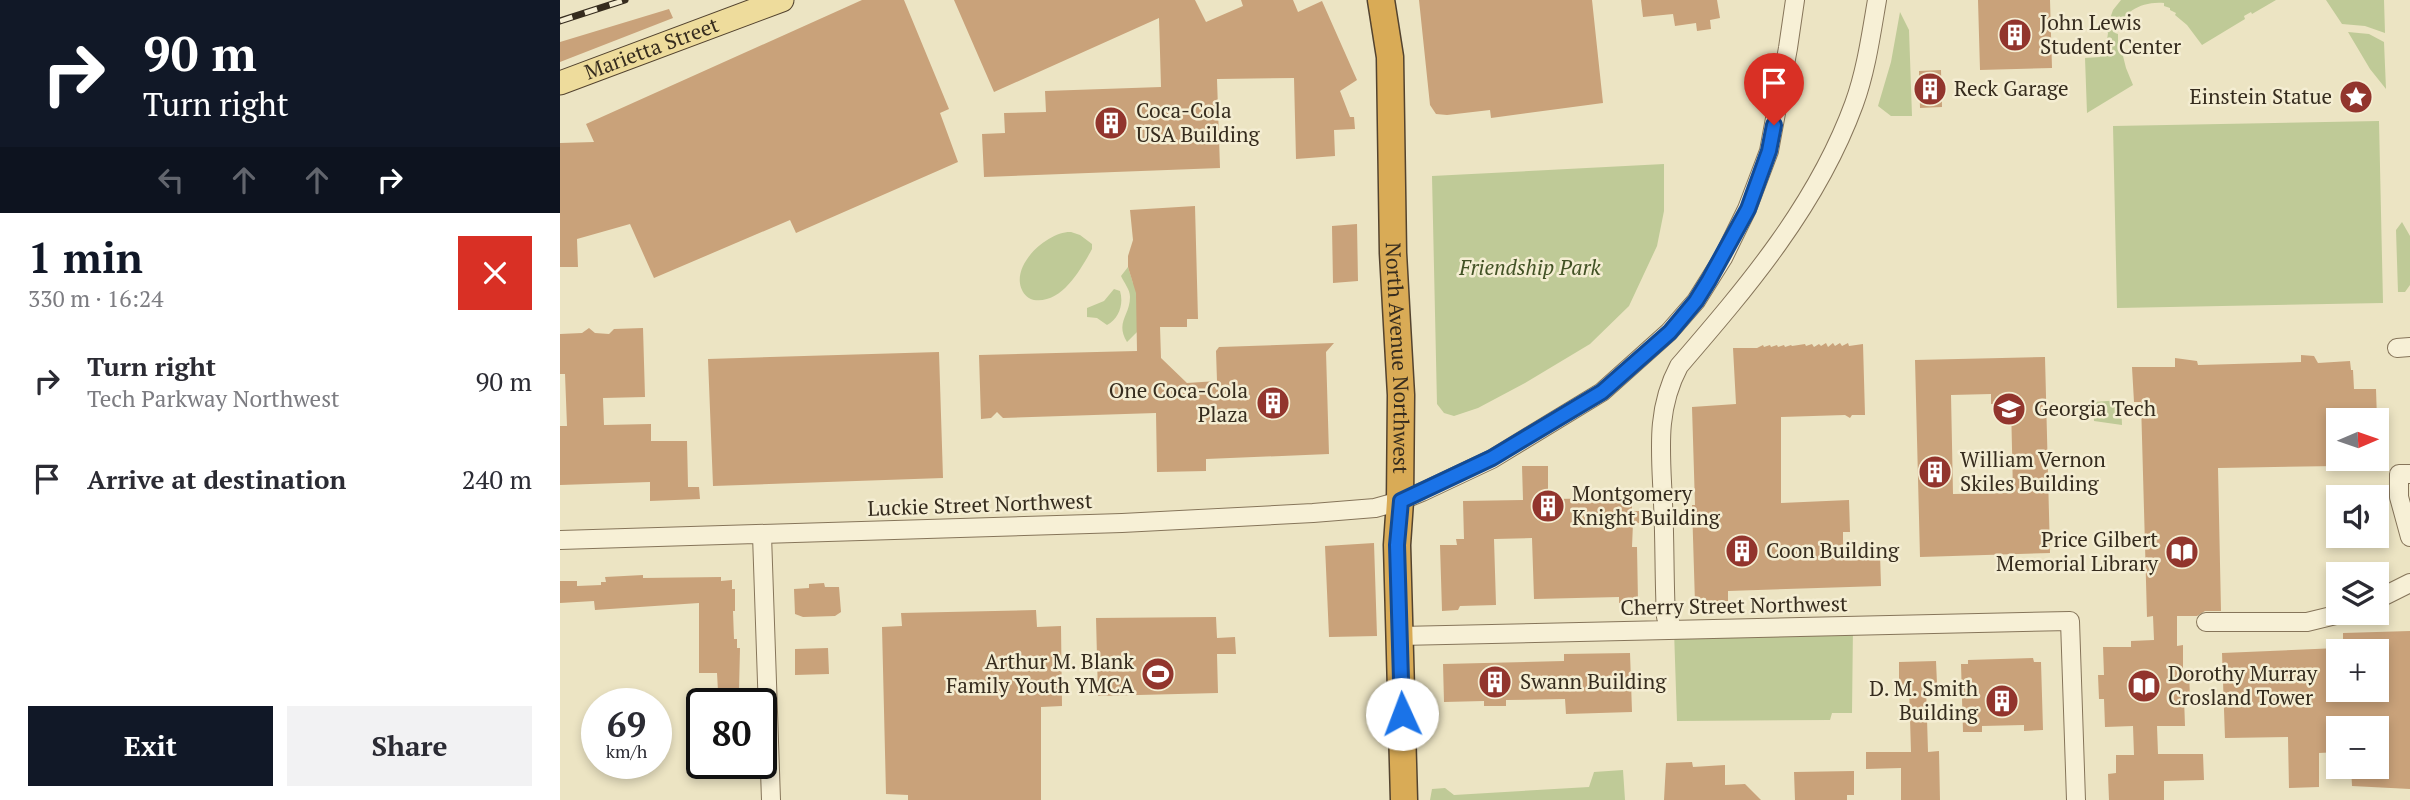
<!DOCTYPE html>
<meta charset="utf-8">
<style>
body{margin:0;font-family:"PT Serif",serif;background:#f2f2f3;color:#2b2b33;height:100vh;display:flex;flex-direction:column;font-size:26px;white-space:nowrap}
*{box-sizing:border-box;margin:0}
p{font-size:23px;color:#7c7c81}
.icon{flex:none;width:38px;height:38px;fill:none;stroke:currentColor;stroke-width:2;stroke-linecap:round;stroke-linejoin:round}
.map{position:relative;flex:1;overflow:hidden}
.details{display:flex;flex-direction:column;background:#fff;width:560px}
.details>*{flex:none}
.banner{background:#111827;color:#fff;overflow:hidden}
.needle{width:46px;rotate:88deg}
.buttons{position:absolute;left:1766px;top:408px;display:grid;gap:14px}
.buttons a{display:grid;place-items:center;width:63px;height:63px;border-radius:0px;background:#fff;box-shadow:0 4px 10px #0003;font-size:35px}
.speed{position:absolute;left:21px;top:688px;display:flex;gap:14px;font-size:35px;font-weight:700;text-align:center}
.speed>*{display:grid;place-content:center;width:91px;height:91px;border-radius:50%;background:#fff;box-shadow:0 4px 10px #0003;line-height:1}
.speed small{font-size:18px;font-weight:400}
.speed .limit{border:4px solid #111;border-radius:10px;background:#fff;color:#111}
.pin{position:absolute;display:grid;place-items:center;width:60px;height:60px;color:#fff;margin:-72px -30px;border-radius:50% 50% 50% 0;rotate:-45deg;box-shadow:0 0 7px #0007}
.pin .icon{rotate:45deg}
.me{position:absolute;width:77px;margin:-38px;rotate:358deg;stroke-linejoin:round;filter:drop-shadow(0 0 5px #0008)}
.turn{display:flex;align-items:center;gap:24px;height:147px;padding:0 28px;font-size:32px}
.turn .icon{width:91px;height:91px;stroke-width:2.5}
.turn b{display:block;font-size:49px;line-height:60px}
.lanes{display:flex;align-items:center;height:66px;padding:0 28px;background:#0003;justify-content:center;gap:35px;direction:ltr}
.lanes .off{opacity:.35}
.round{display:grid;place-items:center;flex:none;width:74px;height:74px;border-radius:0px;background:#f2f2f3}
.summary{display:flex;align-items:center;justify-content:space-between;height:119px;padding:0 28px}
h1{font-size:42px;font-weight:700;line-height:52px;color:#111827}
.button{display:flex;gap:14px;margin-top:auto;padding:14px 28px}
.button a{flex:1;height:80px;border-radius:0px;background:#111827;color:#fff;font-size:28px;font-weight:700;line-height:80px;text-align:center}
.button a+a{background:#f2f2f3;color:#2b2b33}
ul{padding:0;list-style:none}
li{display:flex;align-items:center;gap:21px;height:98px;padding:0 28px}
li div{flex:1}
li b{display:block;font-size:26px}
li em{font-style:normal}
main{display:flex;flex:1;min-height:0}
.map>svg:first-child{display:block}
</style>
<main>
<section class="details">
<div class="banner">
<div class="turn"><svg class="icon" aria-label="right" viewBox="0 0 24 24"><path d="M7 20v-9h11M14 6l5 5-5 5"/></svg><div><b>90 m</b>Turn right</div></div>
<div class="lanes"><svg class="icon off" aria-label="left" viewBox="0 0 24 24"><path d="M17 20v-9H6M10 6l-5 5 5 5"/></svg><svg class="icon off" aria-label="ahead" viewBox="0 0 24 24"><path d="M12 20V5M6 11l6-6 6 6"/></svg><svg class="icon off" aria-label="ahead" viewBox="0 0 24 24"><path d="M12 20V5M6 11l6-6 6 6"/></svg><svg class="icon" aria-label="right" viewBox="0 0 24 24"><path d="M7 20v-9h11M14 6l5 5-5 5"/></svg></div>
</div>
<div class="summary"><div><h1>1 min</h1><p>330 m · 16:24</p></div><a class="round" style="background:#d93025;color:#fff"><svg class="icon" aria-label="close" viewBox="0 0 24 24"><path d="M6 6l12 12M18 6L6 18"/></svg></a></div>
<ul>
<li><svg class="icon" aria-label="right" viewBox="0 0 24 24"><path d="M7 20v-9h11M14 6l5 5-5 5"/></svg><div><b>Turn right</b><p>Tech Parkway Northwest</p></div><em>90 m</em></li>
<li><svg class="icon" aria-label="arrive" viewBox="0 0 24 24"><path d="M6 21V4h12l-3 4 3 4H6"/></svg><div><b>Arrive at destination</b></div><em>240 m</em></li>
</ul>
<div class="button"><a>Exit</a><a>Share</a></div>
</section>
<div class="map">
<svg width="1850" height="800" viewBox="0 0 1850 800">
<rect width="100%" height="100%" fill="#ece4c3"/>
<path fill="#bfca97" d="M1561 0H1716L1692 14 1691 12 1684 16 1685 19 1642 45 1627 25 1615 15 1616 13 1610 10V8L1604 6V3C1581 1 1563 12 1555 33L1558 34V48H1561L1566 68 1573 85 1527 113 1525 58 1540 57 1539 43 1547 40 1548 33 1546 30 1553 10Z
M1766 0H1824L1825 33 1805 26 1782 24Z
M1340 12 1349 30 1352 116H1331L1318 106 1331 62Z
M1788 32 1809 34 1824 42 1826 89 1810 69Z
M1819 121 1823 303 1557 308 1553 126Z
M1104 164V211L1097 246 1069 306 1030 344 965 383 918 408 894 416 884 413 877 404 872 176Z
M1842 222 1850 236V285L1845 292H1838L1836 230Z
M511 232 520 235 532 244V249C521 269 502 304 474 300 469 299 464 295 462 290 450 265 488 231 511 232Z
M568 267 573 283H576L580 329 567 342C555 322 570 316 570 297 570 289 564 283 561 276Z
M554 289 560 291C564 304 559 319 547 325L537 318 527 317V308L544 301Z
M1561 400 1562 425 1534 421 1533 402Z
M1293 626 1292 713H1272L1270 720 1117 721 1114 630Z
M1063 770 1065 800H870L872 789 885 788 894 795 1029 787 1034 772Z"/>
<path fill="#c9a27a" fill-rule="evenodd" d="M302 0H344L389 109 380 113 398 162 236 233 230 220 94 278 70 224 17 239 18 267H0V143L34 142 26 124Z
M394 0H635L646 22 683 6 681 0H733L738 12 762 1 797 80 780 91 790 117H794L795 129 774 130 775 156 736 159 734 78 657 79 660 168 424 177 422 134 445 133 444 113 486 112 485 91 601 87 599 18 434 92Z
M859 0H1032L1043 103 931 118 930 110 887 115 876 114 870 105Z
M1081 0H1157L1160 18 1150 20 1151 29 1137 31 1136 23 1115 26 1113 14 1083 17Z
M1418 0H1490L1492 68 1420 70Z
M109 9 113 18 0 62V42Z
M1381 70 1382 107 1360 108 1359 71Z
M635 206 638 319H627V327H600L601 358 627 383 657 381 656 351 659 347 774 343 766 352 769 454 646 459V471L597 472 596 413 443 418 437 412 431 418 421 419 419 355 577 351 576 293 568 267V256L573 240 570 210Z
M797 224 798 281 773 283 772 226Z
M29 328 35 333 49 334 54 329 83 328 85 397 43 398 44 425 91 424V441H127L128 487H139L140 499 90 501V482L0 485V426H7L5 374H0V334L22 333Z
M1266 343 1268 347 1273 343 1275 346 1280 343 1282 346 1288 343 1289 346 1303 344 1305 415H1292L1290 418 1285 415 1221 417V503L1289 500 1290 532H1283V555L1320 554 1321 586 1168 591V601L1135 603 1132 505H1135L1132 407 1176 404 1173 348H1197L1203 345 1204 347 1210 345 1211 347 1217 345 1218 347 1224 345 1225 347 1231 345 1232 346 1245 344 1246 346 1252 344 1254 347 1259 344 1261 346Z
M379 352 383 478 153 486 148 359Z
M1741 355 1754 356 1758 363 1790 361 1791 370H1793L1794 389H1816L1817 420H1778V466L1658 468 1661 611H1645L1637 616H1617V646L1623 645V673H1629L1630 697H1624L1625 726H1597L1598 754H1643L1644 780 1604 781V800H1549L1548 774 1556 773V755H1574L1573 726 1545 727 1544 699H1539L1538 675H1544L1543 647H1571V641L1594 640 1593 616 1587 617 1581 402H1574L1572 367H1615V358L1637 361 1638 365 1741 362Z
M1485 357 1490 553 1360 557 1355 360ZM1431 394V404H1451L1453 493 1393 494 1391 395Z
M962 466H988V499L1072 498V511H1079V523H1073L1072 547H1077L1078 602 1059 603V597L974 599 972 538 934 539 936 605 900 606 898 610 882 611 880 545H897L896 539H904L903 501 963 500Z
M814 543 817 636 769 637 765 546Z
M83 575V578L161 577V581L172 580V589H175V611H173L174 639H177V648H180L179 691H158L157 673H139V603L35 610 34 601 0 603V581H17V586L41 585V582H46L45 577Z
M264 583 265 587H279L281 612 275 616 243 617 235 614 234 589 249 588V584Z
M476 610 477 627 501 626 502 706 481 707V800H348V795L326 794 322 627 342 626 341 613Z
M656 617 657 638 675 637 676 654H657L658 693 538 696 536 618Z
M1850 631V789L1792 786 1791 766H1816V728H1778V752L1759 753V787L1729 788 1728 737 1665 738 1662 653 1778 648V690H1816V651H1783V633Z
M268 648 269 674 235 675V649Z
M1070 653 1072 712 1006 714 1005 699 946 700V706H924V701L884 702 883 664 1004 661V654Z
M1473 658 1474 662H1481L1483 730 1464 731V725L1422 726V732H1403L1401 664H1408V660Z
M1376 661 1377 684 1366 685 1368 752 1379 751 1380 800H1341V768L1306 769V752H1351L1349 685H1339V662Z
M1132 762 1133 767 1165 765V785L1185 784 1201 800H1104L1106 763Z
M139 763H198L199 773 140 776Z
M1294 771V795H1287V800H1235L1234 772Z"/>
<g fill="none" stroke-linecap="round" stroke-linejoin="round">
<defs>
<path id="minor" d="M1837 348 1850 347
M1850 474H1839V497L1850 537
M202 535 211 800
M0 540 562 523 753 513 815 508 840 501 862 492 932 459 1042 392 1109 332 1136 301 1163 258 1187 209 1209 151 1228 48 1235 0
M1816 600 1850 583
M1646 622H1747L1788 612
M1114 630 1106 617C1104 579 1105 541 1103 503 1101 453 1095 411 1119 366 1188 286 1257 205 1294 104 1306 71 1311 35 1317 0
M840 636 1510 621 1516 800"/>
<g id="major">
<path id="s1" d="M0 83 222 0"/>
</g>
<g id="highway">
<path id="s2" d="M821 0 830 57 833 253 841 395 840 501 837 545 844 800"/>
</g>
</defs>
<use href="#minor" stroke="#86755a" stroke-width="20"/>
<use href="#major" stroke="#53432f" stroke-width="25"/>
<use href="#highway" stroke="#53432f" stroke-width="29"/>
<use href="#minor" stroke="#f7f0d6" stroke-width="18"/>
<use href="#major" stroke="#eedc9c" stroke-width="23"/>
<use href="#highway" stroke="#d9ab56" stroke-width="26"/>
<defs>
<path id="rail" d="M0 21 65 0"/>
</defs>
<use href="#rail" stroke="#362c1e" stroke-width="7"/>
<use href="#rail" stroke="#f4edd2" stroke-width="4.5" stroke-dasharray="13" stroke-linecap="butt"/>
</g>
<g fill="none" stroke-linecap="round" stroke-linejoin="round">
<defs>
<path id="route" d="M842 714 837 545 841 501 932 458 1042 392 1110 332 1136 301 1149 280 1188 209 1209 151 1214 125"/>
</defs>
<use href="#route" stroke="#114b97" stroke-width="18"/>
<use href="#route" stroke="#1a73e8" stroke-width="12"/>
</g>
<defs>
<symbol id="building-disc" viewBox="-11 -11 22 22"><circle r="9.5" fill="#92352d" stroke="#f4edd2"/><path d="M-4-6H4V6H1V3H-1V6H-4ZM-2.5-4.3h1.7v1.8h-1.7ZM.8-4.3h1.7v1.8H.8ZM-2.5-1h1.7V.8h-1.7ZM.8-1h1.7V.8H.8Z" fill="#fff"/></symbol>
<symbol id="sight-disc" viewBox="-11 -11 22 22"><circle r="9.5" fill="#92352d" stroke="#f4edd2"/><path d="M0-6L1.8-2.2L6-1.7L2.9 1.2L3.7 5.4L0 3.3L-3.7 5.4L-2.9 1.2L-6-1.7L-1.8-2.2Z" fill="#fff"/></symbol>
<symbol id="university-disc" viewBox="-11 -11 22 22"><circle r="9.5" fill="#92352d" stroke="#f4edd2"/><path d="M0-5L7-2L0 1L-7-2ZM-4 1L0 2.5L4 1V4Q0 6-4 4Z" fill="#fff"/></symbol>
<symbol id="library-disc" viewBox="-11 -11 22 22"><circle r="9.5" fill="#92352d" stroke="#f4edd2"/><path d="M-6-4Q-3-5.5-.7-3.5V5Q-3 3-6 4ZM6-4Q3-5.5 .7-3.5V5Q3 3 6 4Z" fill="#fff"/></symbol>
<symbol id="stadium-disc" viewBox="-11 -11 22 22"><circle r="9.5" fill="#92352d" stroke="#f4edd2"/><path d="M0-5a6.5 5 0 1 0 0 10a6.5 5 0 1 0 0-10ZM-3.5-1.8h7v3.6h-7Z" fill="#fff"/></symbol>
</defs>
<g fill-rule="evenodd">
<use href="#building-disc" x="1436" y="16" width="38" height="38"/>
<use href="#building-disc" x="1351" y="70" width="38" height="38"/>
<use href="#sight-disc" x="1777" y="78" width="38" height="38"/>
<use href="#building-disc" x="532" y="104" width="38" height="38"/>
<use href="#building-disc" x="694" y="384" width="38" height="38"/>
<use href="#university-disc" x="1430" y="390" width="38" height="38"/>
<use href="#building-disc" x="1356" y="453" width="38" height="38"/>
<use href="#building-disc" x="969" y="487" width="38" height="38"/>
<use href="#building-disc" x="1163" y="532" width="38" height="38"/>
<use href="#library-disc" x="1603" y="533" width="38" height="38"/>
<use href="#stadium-disc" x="579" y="655" width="38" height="38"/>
<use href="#building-disc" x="916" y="663" width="38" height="38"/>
<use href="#library-disc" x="1565" y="667" width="38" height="38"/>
<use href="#building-disc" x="1423" y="682" width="38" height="38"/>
</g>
<g text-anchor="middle" stroke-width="5" stroke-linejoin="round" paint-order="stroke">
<g font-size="21" fill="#362c1e" stroke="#f4edd2" text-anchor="start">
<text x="1480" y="30">John Lewis<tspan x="1480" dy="24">Student Center</tspan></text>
<text x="1394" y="96">Reck Garage</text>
<text x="1772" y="104" text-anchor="end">Einstein Statue</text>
<text x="576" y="118">Coca-Cola<tspan x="576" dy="24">USA Building</tspan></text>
<text x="688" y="398" text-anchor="end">One Coca-Cola<tspan x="688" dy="24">Plaza</tspan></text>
<text x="1474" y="416">Georgia Tech</text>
<text x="1400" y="467">William Vernon<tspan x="1400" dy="24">Skiles Building</tspan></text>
<text x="1012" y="501">Montgomery<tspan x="1012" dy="24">Knight Building</tspan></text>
<text x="1598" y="547" text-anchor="end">Price Gilbert<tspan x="1598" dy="24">Memorial Library</tspan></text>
<text x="1206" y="558">Coon Building</text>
<text x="574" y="669" text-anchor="end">Arthur M. Blank<tspan x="574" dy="24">Family Youth YMCA</tspan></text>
<text x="1608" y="681">Dorothy Murray<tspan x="1608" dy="24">Crosland Tower</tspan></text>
<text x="960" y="689">Swann Building</text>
<text x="1418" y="696" text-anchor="end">D. M. Smith<tspan x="1418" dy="24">Building</tspan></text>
</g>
<g font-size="21" fill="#362c1e" stroke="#f4edd2">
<text dy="7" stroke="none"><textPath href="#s1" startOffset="98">Marietta Street</textPath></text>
<text dy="7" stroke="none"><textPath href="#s2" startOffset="359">North Avenue Northwest</textPath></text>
<text transform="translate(420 505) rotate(-2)" y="7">Luckie Street Northwest</text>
<text transform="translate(1174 606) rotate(-1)" y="7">Cherry Street Northwest</text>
</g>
<g font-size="21" font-style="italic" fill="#425225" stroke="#f4edd2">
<text x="970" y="275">Friendship Park</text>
</g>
</g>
</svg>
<div class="buttons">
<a><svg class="needle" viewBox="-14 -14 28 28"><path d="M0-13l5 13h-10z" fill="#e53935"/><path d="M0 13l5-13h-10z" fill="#7c7c81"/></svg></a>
<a><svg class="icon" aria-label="sound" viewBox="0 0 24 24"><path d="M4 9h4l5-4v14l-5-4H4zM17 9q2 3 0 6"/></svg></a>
<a><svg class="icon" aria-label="layers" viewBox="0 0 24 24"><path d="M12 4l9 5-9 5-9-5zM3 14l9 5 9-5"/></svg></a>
<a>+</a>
<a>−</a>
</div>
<div class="speed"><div>69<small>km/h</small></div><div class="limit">80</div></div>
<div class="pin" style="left:1214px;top:125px;background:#d93025"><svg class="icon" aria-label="arrive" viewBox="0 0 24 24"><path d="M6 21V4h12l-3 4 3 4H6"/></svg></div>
<svg class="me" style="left:842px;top:714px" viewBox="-20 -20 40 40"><circle r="19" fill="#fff"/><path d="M0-13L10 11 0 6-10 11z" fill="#1a73e8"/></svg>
</div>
</main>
